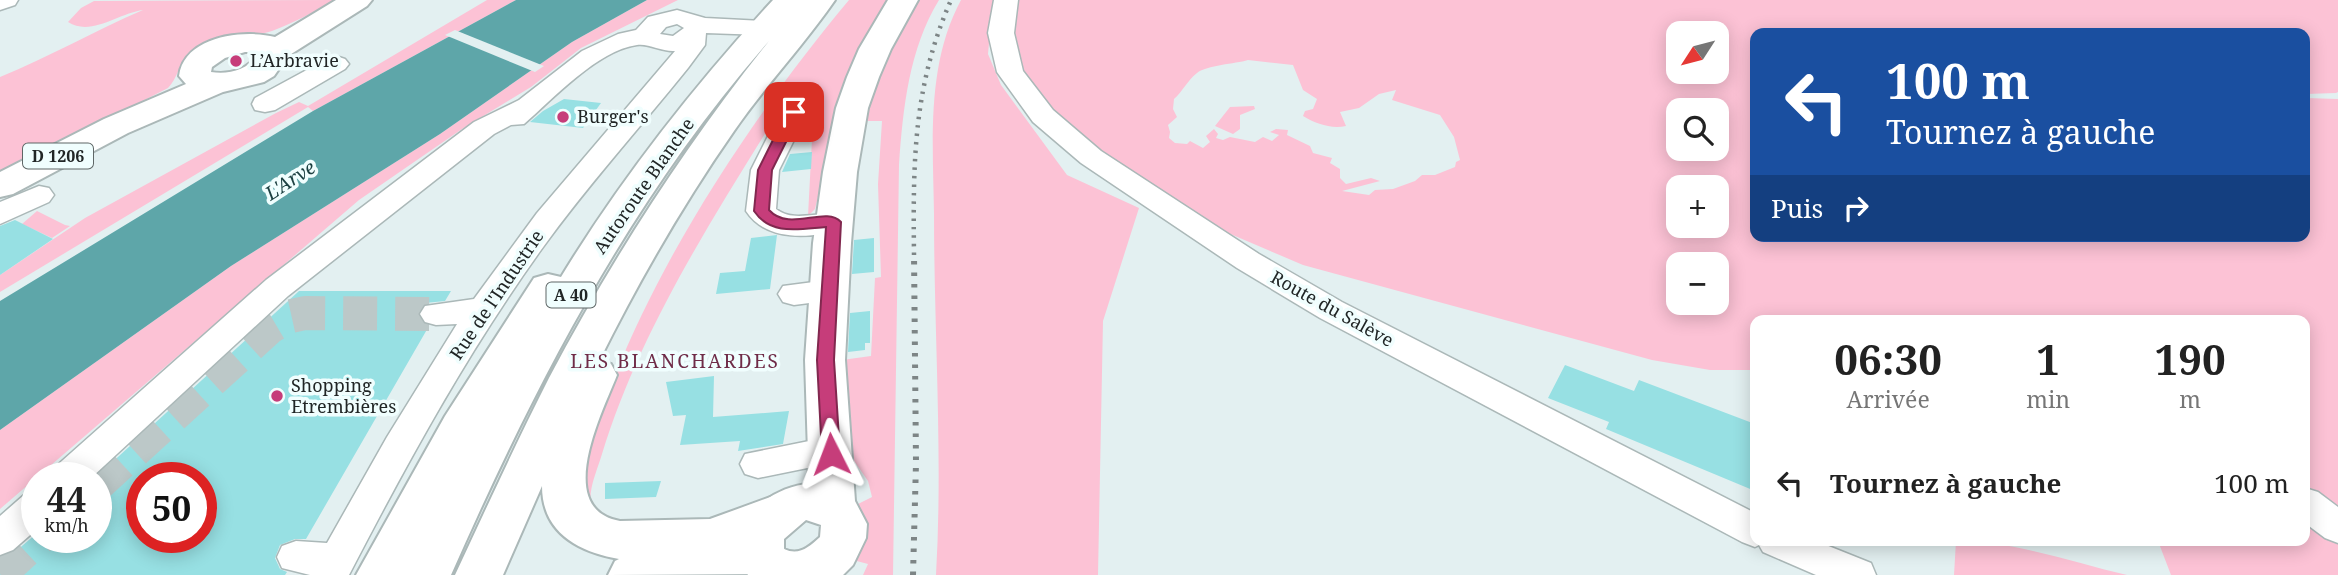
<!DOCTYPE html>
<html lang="fr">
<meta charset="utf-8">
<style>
body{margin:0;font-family:"Noto Serif",serif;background:#f6f6f6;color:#222;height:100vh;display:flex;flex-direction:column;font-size:26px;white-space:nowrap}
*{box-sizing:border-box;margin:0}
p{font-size:23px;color:#767676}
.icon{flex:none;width:38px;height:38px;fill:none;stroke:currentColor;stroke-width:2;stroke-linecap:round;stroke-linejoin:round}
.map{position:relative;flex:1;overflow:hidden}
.drawer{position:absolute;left:1750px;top:315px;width:560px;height:231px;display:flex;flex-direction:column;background:#fff;border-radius:14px;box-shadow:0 4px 18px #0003}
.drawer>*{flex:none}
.hud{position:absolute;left:1750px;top:28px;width:560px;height:214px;border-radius:14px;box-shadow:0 4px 18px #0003;background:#1a4fa0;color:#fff;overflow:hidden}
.needle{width:46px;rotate:234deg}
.tools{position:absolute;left:1666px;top:21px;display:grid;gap:14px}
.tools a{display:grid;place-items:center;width:63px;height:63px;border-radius:14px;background:#fff;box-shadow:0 4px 18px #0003;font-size:35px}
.speed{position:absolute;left:21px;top:462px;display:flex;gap:14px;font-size:35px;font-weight:700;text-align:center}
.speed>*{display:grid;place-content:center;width:91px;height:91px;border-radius:50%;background:#fff;box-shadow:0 4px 18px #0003;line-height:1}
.speed small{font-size:18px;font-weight:400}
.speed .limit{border:10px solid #d22;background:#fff;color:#111}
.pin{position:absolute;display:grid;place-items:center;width:60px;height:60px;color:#fff;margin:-30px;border-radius:14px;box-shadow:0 4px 10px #0006}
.me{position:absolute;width:77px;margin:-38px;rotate:357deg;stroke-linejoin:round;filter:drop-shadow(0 0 5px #0008)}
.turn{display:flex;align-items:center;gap:24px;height:147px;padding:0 21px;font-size:32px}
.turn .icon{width:91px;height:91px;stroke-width:2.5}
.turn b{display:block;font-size:49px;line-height:60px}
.then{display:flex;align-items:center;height:66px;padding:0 21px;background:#0003;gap:14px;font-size:26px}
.eta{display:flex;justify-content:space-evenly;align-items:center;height:119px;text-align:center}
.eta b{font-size:42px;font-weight:700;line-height:49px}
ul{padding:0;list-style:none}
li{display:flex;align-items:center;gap:21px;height:98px;padding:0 21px}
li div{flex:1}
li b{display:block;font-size:26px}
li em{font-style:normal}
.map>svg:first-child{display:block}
</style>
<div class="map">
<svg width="2338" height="575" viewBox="0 0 2338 575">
<rect width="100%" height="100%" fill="#e3f0f1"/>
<path fill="#fcc2d5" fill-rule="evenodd" d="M336 0C315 11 294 23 272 31 245 39 210 36 188 56 178 65 178 78 168 88L0 174V77C49 57 94 31 143 10 119 13 91 37 68 22L81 8 94 1Z
M487 0H516L313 111 308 107 0 292V275L85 218 276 113 299 102 308 106Z
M647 0H678L581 48 531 87 462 129 359 200 0 509V430L231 266 440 134 572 42Z
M849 0H939C909 49 903 108 899 165L893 575H863L868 564 853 560C866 540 869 525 858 504L872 497 868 481 850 455 842 360 871 356 875 278 881 277 878 184 882 121H863L878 73 903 24 875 21C844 80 831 145 815 209L808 216 814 101 786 100C716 213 641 327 602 454 597 471 588 489 591 506L580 496C609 328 741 129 849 0Z
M961 0H993L988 54 1001 85 1067 175 1139 208 1103 321 1098 575H936C943 455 934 334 934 214 933 142 926 65 961 0Z
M1016 0H2338V92L2336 93 2305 94V33H1755V236H2305V98L2338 99V517L2305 495V320H1755V370H1710L1652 360 1303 265 1214 227 1121 167 1068 126 1045 101 1025 74 1014 41 1013 18ZM1678 33H1717V72H1678ZM1248 60 1293 65 1303 90 1317 99 1313 109 1305 111 1303 116C1316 124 1331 129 1346 126L1340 112 1359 108 1379 94 1396 90 1392 100 1440 115 1454 137 1460 160 1456 162 1455 167 1435 175H1422L1415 181 1393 189 1375 190 1369 195 1342 191 1380 181 1371 178 1346 184 1340 178V169L1330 163 1332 158 1313 153 1310 146 1287 135 1288 130 1276 129 1270 132 1279 135 1272 141 1263 137 1255 142 1230 137 1223 140 1216 138 1218 134 1214 129 1206 136 1210 142 1203 148 1190 141 1187 144 1175 143 1169 138 1170 132 1168 125 1177 117 1173 109 1174 99C1183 91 1187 81 1197 73 1207 65 1235 64 1248 60ZM1678 110H1717V149H1678ZM1678 187H1717V226H1678ZM1678 264H1717V303H1678Z
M1254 106 1255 109 1240 115V129L1233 134 1215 126 1230 107Z
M37 211 65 225 70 226 52 238 22 224Z
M2305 508 2338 532V575H2171L2158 541H2305Z
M1956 541C2014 541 2071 562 2127 575H1954Z"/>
<path fill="#5ea6a9" d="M516 0H647L572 42 440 134 231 266 0 430V301L313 111Z"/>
<path fill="#e3f0f1" d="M455 30 544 66 535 72 445 35Z"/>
<path fill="#97e0e3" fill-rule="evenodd" d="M564 99 601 103 583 128 530 122 543 111Z
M812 152 811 169 782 172 790 154Z
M15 220 53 239 0 275V226Z
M777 235 770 289 716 294 720 273 745 271 751 238Z
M874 238V272L852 274 854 240Z
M299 291H451L445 301 425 303 418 313 423 323 429 326 306 539H295L280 545 275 558 280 569 287 572 285 575H0V557L15 552 37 533V537H96L95 478ZM142 478H201V537H142Z
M870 311V343H865V350L848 352 850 313Z
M1565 365 1634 391 1639 380 1755 424V491L1606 429 1609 422 1548 398Z
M714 376 713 417 789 411 783 444 738 451 740 441 680 445 686 415 673 416 666 382Z
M661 481 656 497 605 499V483Z"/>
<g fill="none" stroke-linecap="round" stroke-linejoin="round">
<path stroke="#bcc8c8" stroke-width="34" stroke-dasharray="34 18" stroke-linecap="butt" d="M96 486 270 327 287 317 305 313 436 314
M0 574 40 537"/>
<defs>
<path id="minor" d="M0 0H18L15 5 0 10Z
M994 0H1018L1014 33 1023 71 1053 110 1101 151 1259 254 1342 302 1755 513V541H1816L1871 563 1876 575H1816L1763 552 1759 545 1755 547 1742 542 1320 318 1237 268 1081 163 1033 122 997 72 988 33Z
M677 10 705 18 763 21 772 23 775 28 772 33 763 35 706 33 705 45 688 68C639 129 586 187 541 250 467 353 407 463 349 575H310L282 568 277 557 282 546 296 541 327 543 387 437 457 324 436 325 425 322 420 314 425 306 474 299 537 213 675 51C662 52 648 43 637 45 598 50 553 99 524 124L511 125 494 134 288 296 91 478H49L54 468 266 280 474 122 519 100 582 51 618 34 636 30 648 17ZM677 24 684 28 673 36 660 34 666 27Z
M336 56 345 59 349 64 345 69 275 110 265 112 255 110 252 104 255 98 327 59Z
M794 104 804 106 808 112 779 170 776 209C795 224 822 209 845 215L849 222 845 229C812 238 767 243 746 211L751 170 780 112 784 106Z
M39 186 49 188 54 195 49 202 0 224V202Z
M829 280 840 283 845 291 840 299 794 305 783 302 778 294 783 286Z
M819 439 832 443 837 453 832 463 758 478 745 474 740 464 745 454Z
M2305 488 2318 492 2338 507V543L2325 538 2305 523Z
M37 491V529L13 550 0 555V516L24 495Z"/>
<path id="major" d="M336 0H372L367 6 288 56 274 76 264 82 223 92 128 133 13 194 0 197V172L104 119 186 84 179 76C184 36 244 29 275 37ZM245 52H258C251 70 228 75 211 72L212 67 225 58Z
M888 0H918L891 49 879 77 868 108 857 172 851 243 845 360 855 501 867 524 866 538 853 565 843 575H748C744 567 738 558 737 549 734 514 779 485 809 484L805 360 813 243 823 172 836 108 847 77 859 49ZM806 520 821 525 820 537C809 547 799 556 784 549V539Z"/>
<path id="highway" d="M773 0H835C804 45 765 86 734 131 683 204 639 281 599 361L611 364 617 375C602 413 553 509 620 521L710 519 776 495 792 501 799 514 792 527 764 540 783 546 789 560 783 574 608 575 615 561 619 559C579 552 542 533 542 486L503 575H455C486 509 516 443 549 378 612 259 685 146 769 41 631 198 535 384 451 575H356L445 416 534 278 548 274 561 277C622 177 694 86 773 0Z"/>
</defs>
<use href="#minor" stroke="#abb8b8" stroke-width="3"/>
<use href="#major" stroke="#abb8b8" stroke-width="4"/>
<use href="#highway" stroke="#abb8b8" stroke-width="4"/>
<use href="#minor" fill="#fff" fill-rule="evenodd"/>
<use href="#major" fill="#fff" fill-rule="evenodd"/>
<use href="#highway" fill="#fff" fill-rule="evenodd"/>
<path stroke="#7d8586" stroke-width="4.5" stroke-dasharray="2.5 6" stroke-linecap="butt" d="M914 255C913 162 913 87 951 0"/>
<path stroke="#7d8586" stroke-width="6" stroke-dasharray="3.5 8" stroke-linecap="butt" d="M913 575 916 463 914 253"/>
</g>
<path fill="#c63d7a" stroke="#81284f" stroke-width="2" d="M794 108 801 112 772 170 769 210C790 233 825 205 841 222L834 360 840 454 837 459H824L822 454 817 360 826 227C799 229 771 236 754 211L758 170 787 112Z"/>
<g fill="#c63d7a" stroke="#f0fefe" stroke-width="2.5">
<circle cx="236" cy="61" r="7"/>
<circle cx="563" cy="117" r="7"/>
<circle cx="277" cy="396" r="7"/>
</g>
<g text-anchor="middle" stroke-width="7" stroke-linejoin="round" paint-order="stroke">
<g fill="#f0fefe" stroke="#5f6767" stroke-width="2">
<rect x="23" y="143.5" width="70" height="25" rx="5"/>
<rect x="546.5" y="282.5" width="49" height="25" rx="5"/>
</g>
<g font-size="16" font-weight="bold" fill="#212626">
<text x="58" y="162">D 1206</text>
<text x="571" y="301">A 40</text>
</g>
<g font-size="18" fill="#212626" stroke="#f0fefe" text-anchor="start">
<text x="250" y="67">L’Arbravie</text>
<text x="577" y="123">Burger's</text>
<text x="291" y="392">Shopping<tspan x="291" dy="21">Etrembières</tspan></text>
</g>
<g font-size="18" fill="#212626" stroke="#f0fefe">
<text transform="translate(644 186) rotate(-55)" y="6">Autoroute Blanche</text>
<text transform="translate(497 295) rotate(-56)" y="6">Rue de l'Industrie</text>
<text transform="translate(1332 309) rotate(29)" y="6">Route du Salève</text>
</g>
<g font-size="19" font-style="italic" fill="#1d4142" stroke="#f0fefe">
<text transform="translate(290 180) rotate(-33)" y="7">L'Arve</text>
</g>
<g font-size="19" letter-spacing="2" fill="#6f2c48" stroke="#f0fefe">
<text x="675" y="368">LES BLANCHARDES</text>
</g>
</g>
</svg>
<div class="tools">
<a><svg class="needle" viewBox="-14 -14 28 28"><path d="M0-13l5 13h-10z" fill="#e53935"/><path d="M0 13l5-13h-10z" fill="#767676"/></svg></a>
<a><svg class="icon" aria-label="search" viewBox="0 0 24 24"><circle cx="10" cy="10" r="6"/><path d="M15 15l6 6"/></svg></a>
<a>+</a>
<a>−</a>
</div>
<div class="speed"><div>44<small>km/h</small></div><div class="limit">50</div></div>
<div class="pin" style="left:794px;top:112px;background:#d93025"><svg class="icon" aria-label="arrive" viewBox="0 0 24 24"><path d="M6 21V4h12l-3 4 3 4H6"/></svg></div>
<svg class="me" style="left:831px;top:454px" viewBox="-20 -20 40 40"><path d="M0-17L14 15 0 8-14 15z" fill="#c63d7a" stroke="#fff" stroke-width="4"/></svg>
<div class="hud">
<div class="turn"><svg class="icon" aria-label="left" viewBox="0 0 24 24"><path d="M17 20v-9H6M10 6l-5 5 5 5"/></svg><div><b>100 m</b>Tournez à gauche</div></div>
<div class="then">Puis<svg class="icon" aria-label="right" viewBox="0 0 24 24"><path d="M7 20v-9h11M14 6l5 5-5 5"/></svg></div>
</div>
<section class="drawer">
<div class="eta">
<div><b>06:30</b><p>Arrivée</p></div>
<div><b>1</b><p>min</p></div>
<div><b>190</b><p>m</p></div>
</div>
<ul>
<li><svg class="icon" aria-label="left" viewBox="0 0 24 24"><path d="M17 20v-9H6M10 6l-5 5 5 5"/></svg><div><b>Tournez à gauche</b></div><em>100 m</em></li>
</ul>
</section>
</div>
